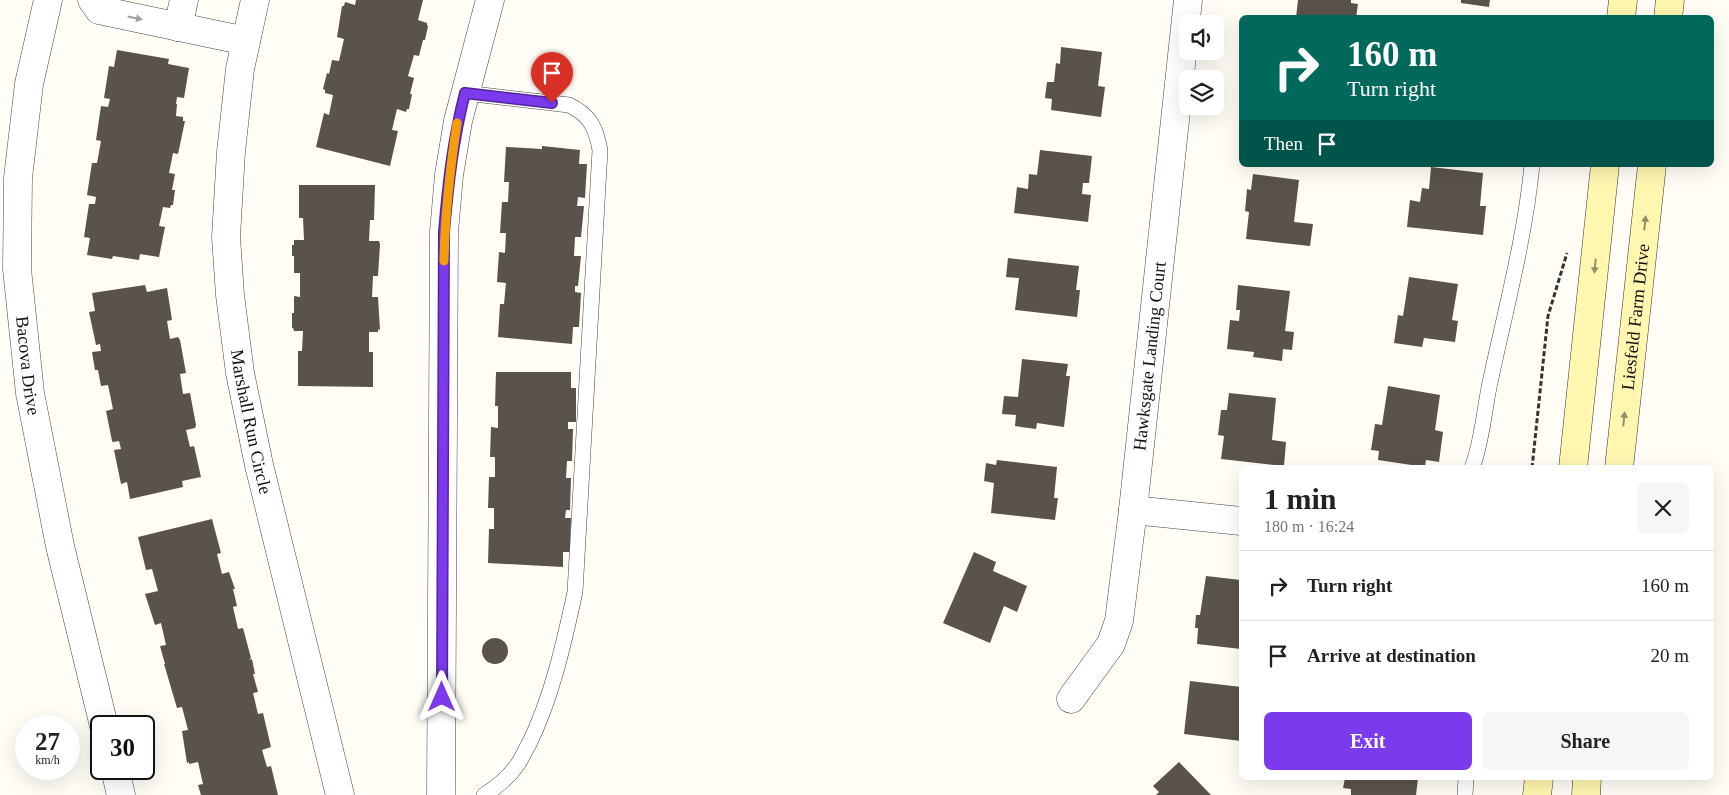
<!DOCTYPE html>
<meta charset="utf-8">
<style>
body{margin:0;font-family:Georgia,serif;background:#f6f6f6;color:#222;height:100vh;display:flex;flex-direction:column;font-size:19px;white-space:nowrap}
*{box-sizing:border-box;margin:0}
p{font-size:16px;color:#767676}
.icon{flex:none;width:28px;height:28px;fill:none;stroke:currentColor;stroke-width:2;stroke-linecap:round;stroke-linejoin:round}
.map{position:relative;flex:1;overflow:hidden}
.panel{position:absolute;left:1239px;top:465px;width:475px;height:315px;display:flex;flex-direction:column;background:#fff;border-radius:8px;box-shadow:0 5px 20px #0002}
.panel>*{flex:none}
.top-card{position:absolute;left:1239px;top:15px;width:475px;height:152px;border-radius:8px;box-shadow:0 5px 20px #0002;background:#00695c;color:#fff;overflow:hidden}
.buttons{position:absolute;left:1179px;top:15px;display:grid;gap:10px}
.buttons a{display:grid;place-items:center;width:45px;height:45px;border-radius:8px;background:#fff;box-shadow:0 5px 20px #0002;font-size:25px}
.speed{position:absolute;left:15px;top:715px;display:flex;gap:10px;font-size:25px;font-weight:700;text-align:center}
.speed>*{display:grid;place-content:center;width:65px;height:65px;border-radius:50%;background:#fff;box-shadow:0 5px 20px #0002;line-height:1}
.speed small{font-size:12px;font-weight:400}
.speed .limit{border:2px solid #111;border-radius:8px;background:#fff;color:#111}
.pin{position:absolute;display:grid;place-items:center;width:42px;height:42px;color:#fff;margin:-51px -21px;border-radius:50% 50% 50% 0;rotate:-45deg;box-shadow:0 0 5px #0007}
.pin .icon{rotate:45deg}
.me{position:absolute;width:55px;margin:-28px;rotate:0deg;stroke-linejoin:round;filter:drop-shadow(0 0 4px #0008)}
.turn{display:flex;align-items:center;gap:18px;height:105px;padding:0 25px;font-size:22px}
.turn .icon{width:65px;height:65px;stroke-width:2.5}
.turn b{display:block;font-size:35px;line-height:42px}
.then{display:flex;align-items:center;height:48px;padding:0 25px;background:#0003;gap:10px;font-size:19px}
.round{display:grid;place-items:center;flex:none;width:52px;height:52px;border-radius:8px;background:#f6f6f6}
.head{display:flex;align-items:center;justify-content:space-between;height:85px;padding:0 25px}
h1{font-size:30px;font-weight:700;line-height:38px}
.cta{display:flex;gap:10px;margin-top:auto;padding:10px 25px}
.cta a{flex:1;height:58px;border-radius:8px;background:#7c3aed;color:#fff;font-size:20px;font-weight:700;line-height:58px;text-align:center}
.cta a+a{background:#f6f6f6;color:#222}
ul{padding:0;list-style:none}
li{display:flex;align-items:center;gap:15px;height:70px;padding:0 25px;border-top:1px solid #e0e0e0}
li div{flex:1}
li b{display:block;font-size:19px}
li em{font-style:normal}
.map>svg:first-child{display:block}
</style>
<div class="map">
<svg width="1729" height="795" viewBox="0 0 1729 795">
<rect width="100%" height="100%" fill="#fffdf5"/>
<path fill="#5a524d" d="M356 0H423L418 20 427 23V25L428 26 425 40H423L419 56 414 55 408 76 414 78 410 94H412L409 109H407L406 112 397 109 392 130 398 131 390 166 316 147 324 113 329 115 333 95 325 93V90L323 89 327 73 329 74 332 60 339 61 344 39 337 37 342 6H344L345 2 355 5Z
M1298 0H1351V3L1358 4 1356 18H1296Z
M1461 0H1490L1489 7 1461 3Z
M1061 47 1102 52 1098 86 1105 87 1101 117 1051 110 1052 99 1045 98 1047 82H1054L1056 63 1060 64Z
M117 50 169 59 168 64 189 68 184 98 177 97 176 104H177L176 116 183 117V121H185L178 154 173 153 169 173 175 174 172 190H175L173 205H171L170 208 163 207 159 226 165 227 159 257 140 254 139 260 113 256 112 259 87 255 90 238 84 237 89 204H95L96 197 87 195 92 163H97L101 141 96 140 101 106 108 107 110 99 104 98 109 66 114 67Z
M542 146 580 150 579 164H587L585 198 578 197 577 206H584L581 237H575L574 256H581L578 286H575V292L581 293 579 327H573L572 344 498 337 500 304H504L506 283 497 282 499 252 505 253 506 233H500L502 202H508L509 182H504L506 147 542 149Z
M1040 150 1092 156 1089 183H1083L1082 194 1091 195 1088 222 1014 213 1017 187 1028 189 1029 174 1037 175Z
M1431 167 1483 173 1480 206H1486L1483 235 1407 227 1410 200 1420 202 1422 188 1429 189Z
M1253 174 1299 180 1294 222 1313 224 1310 246 1246 239 1249 212 1245 211 1247 189 1251 190Z
M299 185H375L374 220H370L369 241H379L380 244 378 276H373L372 297H378L380 330 378 329V332H369V352H373V387L298 386V351H302L303 331H294L293 328H292V313H294V296L300 297V273H294V256H292V245H294V240H304L303 218H299Z
M1008 258 1079 266 1076 290H1080L1077 317 1015 310 1019 278 1006 277Z
M1409 277 1458 284 1452 320 1458 321 1455 342 1424 338 1422 347 1394 343 1398 315 1403 316Z
M145 285 147 292 167 288 172 320 167 321 170 339 178 337 180 340 186 373 180 374 183 394 190 393 196 425 195 428 186 430 190 447 194 446 201 477 182 481 183 487 130 499 127 482 121 484 114 450 121 449 119 441 113 442 112 441 106 411 113 409 108 385 101 386 98 370H95L92 352 101 351 100 344 96 345 89 312 95 311 92 293Z
M1238 285 1290 291 1285 331 1294 332 1292 350 1283 349 1282 361 1253 357 1254 352 1227 349 1230 320 1239 321 1240 310H1236Z
M1022 359 1068 364 1066 376H1070L1064 427 1037 423 1036 429 1015 426 1016 415 1002 414 1004 396 1018 397Z
M496 372H571V388H576V422H568V429H573L572 461H567L566 478H571L570 510H566L565 518H571L570 552H563V567L488 563 489 529H494V508H488L489 477H495V457H490L491 427 498 428V406H495Z
M1388 386 1440 395 1435 430 1443 432 1439 462 1426 460 1425 467 1378 460 1379 451 1371 450 1375 424 1382 425Z
M1229 393 1276 398 1272 440 1286 442 1284 466 1221 459 1224 436 1218 435 1221 410H1227Z
M997 460 1057 467 1054 498H1058L1055 520 991 513 994 483 984 481 986 463 996 465Z
M212 519 221 553 217 554 222 574 229 572 235 589H233L237 606 233 607 238 629 243 628 251 658 249 660 252 659 255 674H253L258 692 253 693 258 714 263 713 271 747 262 750 267 767 271 766 278 795H201L198 785 203 784 198 762 189 764V762L187 763 182 731 188 730 182 707 177 708 164 664H165L160 646 166 645 161 623 155 625 145 594 158 591 152 569 146 570 138 537Z
M974 552 996 562 993 571 1027 586 1017 612 1004 606 990 643 943 623Z
M1206 576 1241 580V649L1197 644 1198 628H1195L1196 615H1200Z
M482 651a13 13 0 1 1 26 0a13 13 0 1 1-26 0Z
M1190 681 1241 687V741L1184 734Z
M1179 762 1211 795H1156L1159 792 1153 786Z
M1345 778H1418L1416 795H1351V789L1343 788Z"/>
<g fill="none" stroke-linecap="round" stroke-linejoin="round">
<defs>
<path id="lane" d="M465 93 569 105C590 115 596 128 600 150L575 592C564 643 552 697 529 744 525 750 522 758 518 764 509 777 497 787 484 795
M1472 468C1483 439 1484 408 1491 378 1506 308 1525 237 1532 165
M1465 795 1466 778"/>
<g id="street">
<path id="s1" d="M48 0 29 84 18 178 17 269 30 393 60 546 104 726"/>
<path d="M92 0 99 10 246 41"/>
<path id="s2" d="M255 0 240 69 231 152 226 237 230 295 240 373 259 465 340 795"/>
<path d="M178 27 184 0"/>
<path d="M1133 510 1241 521"/>
<path id="s3" d="M1071 699 1111 644 1119 621 1133 510 1188 0"/>
<path d="M115 769 121 795"/>
<path d="M441 795 444 232 449 175 458 121 490 0"/>
</g>
<g id="secondary">
<path d="M1621 18 1623 0"/>
<path d="M1668 18 1670 0"/>
<path d="M1573 468 1605 165"/>
<path id="s4" d="M1619 468 1652 165"/>
<path d="M1537 795 1539 778"/>
<path d="M1586 795 1587 778"/>
</g>
</defs>
<use href="#lane" stroke="#444" stroke-width="16"/>
<use href="#street" stroke="#444" stroke-width="29"/>
<use href="#secondary" stroke="#333" stroke-width="29"/>
<path stroke="#333" stroke-width="3" stroke-dasharray="5 2.5" stroke-linecap="butt" d="M1532 468 1548 316 1567 253"/>
<use href="#lane" stroke="#fff" stroke-width="15"/>
<use href="#street" stroke="#fff" stroke-width="28"/>
<use href="#secondary" stroke="#fff6b0" stroke-width="28"/>
</g>
<defs><path id="oneway-solid" d="M-6-.8H1V-3.2L6.5 0L1 3.2V.8H-6Z" transform="scale(1.25)"/></defs>
<use fill="#a0a0a0" href="#oneway-solid" transform="translate(135 18) rotate(12)"/>
<g fill="#948f68">
<use href="#oneway-solid" transform="translate(1645 223) rotate(-84)"/>
<use href="#oneway-solid" transform="translate(1595 266) rotate(96)"/>
<use href="#oneway-solid" transform="translate(1624 419) rotate(-84)"/>
</g>
<g fill="none" stroke-linecap="round" stroke-linejoin="round">
<defs>
<path id="route" d="M442 697 444 232C448 185 453 139 465 93L552 103"/>
</defs>
<use href="#route" stroke="#51269a" stroke-width="12"/>
<use href="#route" stroke="#7c3aed" stroke-width="9"/>
<path stroke="#f59e0b" stroke-width="9" d="M444 261C445 214 450 169 457 123"/>
</g>
<g text-anchor="middle" stroke-width="5" stroke-linejoin="round" paint-order="stroke">
<g font-size="18" fill="#111" stroke="#fff">
<text dy="6" stroke="none"><textPath href="#s4" startOffset="152">Liesfeld Farm Drive</textPath></text>
<text dy="6" stroke="none"><textPath href="#s3" startOffset="359">Hawksgate Landing Court</textPath></text>
<text dy="6" stroke="none"><textPath href="#s1" startOffset="369">Bacova Drive</textPath></text>
<text dy="6" stroke="none"><textPath href="#s2" startOffset="426">Marshall Run Circle</textPath></text>
</g>
</g>
</svg>
<div class="buttons">
<a><svg class="icon" aria-label="sound" viewBox="0 0 24 24"><path d="M4 9h4l5-4v14l-5-4H4zM17 9q2 3 0 6"/></svg></a>
<a><svg class="icon" aria-label="layers" viewBox="0 0 24 24"><path d="M12 4l9 5-9 5-9-5zM3 14l9 5 9-5"/></svg></a>
</div>
<div class="speed"><div>27<small>km/h</small></div><div class="limit">30</div></div>
<div class="pin" style="left:552px;top:103px;background:#d93025"><svg class="icon" aria-label="arrive" viewBox="0 0 24 24"><path d="M6 21V4h12l-3 4 3 4H6"/></svg></div>
<svg class="me" style="left:442px;top:697px" viewBox="-20 -20 40 40"><path d="M0-17L14 15 0 8-14 15z" fill="#7c3aed" stroke="#fff" stroke-width="4"/></svg>
<div class="top-card">
<div class="turn"><svg class="icon" aria-label="right" viewBox="0 0 24 24"><path d="M7 20v-9h11M14 6l5 5-5 5"/></svg><div><b>160 m</b>Turn right</div></div>
<div class="then">Then<svg class="icon" aria-label="arrive" viewBox="0 0 24 24"><path d="M6 21V4h12l-3 4 3 4H6"/></svg></div>
</div>
<section class="panel">
<div class="head"><div><h1>1 min</h1><p>180 m · 16:24</p></div><a class="round"><svg class="icon" aria-label="close" viewBox="0 0 24 24"><path d="M6 6l12 12M18 6L6 18"/></svg></a></div>
<ul>
<li><svg class="icon" aria-label="right" viewBox="0 0 24 24"><path d="M7 20v-9h11M14 6l5 5-5 5"/></svg><div><b>Turn right</b></div><em>160 m</em></li>
<li><svg class="icon" aria-label="arrive" viewBox="0 0 24 24"><path d="M6 21V4h12l-3 4 3 4H6"/></svg><div><b>Arrive at destination</b></div><em>20 m</em></li>
</ul>
<div class="cta"><a>Exit</a><a>Share</a></div>
</section>
</div>
